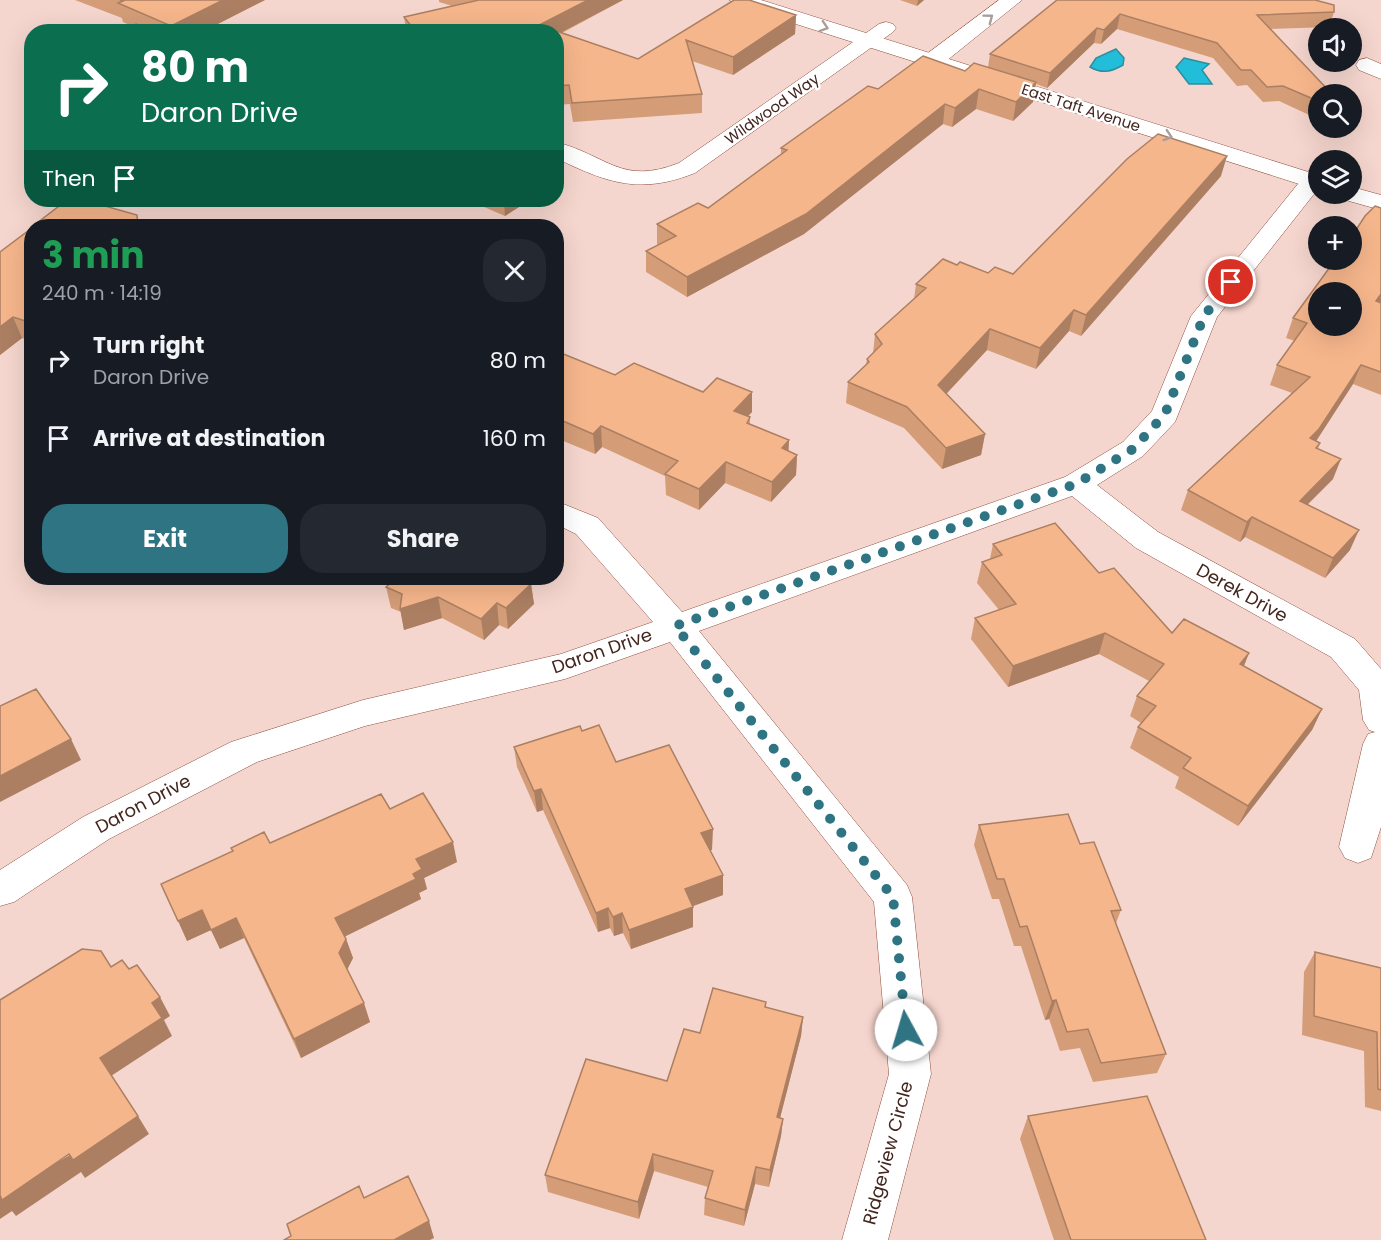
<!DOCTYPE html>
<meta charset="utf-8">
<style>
body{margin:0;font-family:Poppins,sans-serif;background:#242831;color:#f1f3f6;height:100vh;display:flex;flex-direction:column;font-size:22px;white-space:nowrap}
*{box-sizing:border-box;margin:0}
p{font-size:20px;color:#9ea1a6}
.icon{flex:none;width:33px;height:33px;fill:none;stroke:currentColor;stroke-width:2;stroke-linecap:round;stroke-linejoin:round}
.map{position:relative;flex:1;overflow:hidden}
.sheet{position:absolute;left:24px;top:219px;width:540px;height:366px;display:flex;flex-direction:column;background:#171b24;border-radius:24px;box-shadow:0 6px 24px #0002}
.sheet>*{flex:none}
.hud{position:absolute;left:24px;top:24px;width:540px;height:183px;border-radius:24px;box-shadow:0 6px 24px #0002;background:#0b6e4f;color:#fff;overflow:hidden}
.fabs{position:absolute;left:1308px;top:18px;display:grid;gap:12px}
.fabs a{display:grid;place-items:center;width:54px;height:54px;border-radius:50%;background:#171b24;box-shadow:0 6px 24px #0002;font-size:30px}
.pin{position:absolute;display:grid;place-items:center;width:51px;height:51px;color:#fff;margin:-26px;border:3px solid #fff;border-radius:50%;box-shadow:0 2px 6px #0007}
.me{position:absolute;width:66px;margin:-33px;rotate:354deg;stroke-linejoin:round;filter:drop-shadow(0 0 4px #0008)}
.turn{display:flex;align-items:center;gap:21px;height:126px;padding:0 18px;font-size:27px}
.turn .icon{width:78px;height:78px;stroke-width:2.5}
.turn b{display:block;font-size:42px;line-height:51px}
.then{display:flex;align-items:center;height:57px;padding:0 18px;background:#0003;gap:12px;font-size:22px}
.round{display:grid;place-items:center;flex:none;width:63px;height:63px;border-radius:24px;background:#242831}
.headline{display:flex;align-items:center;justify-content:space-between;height:102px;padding:0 18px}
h1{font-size:36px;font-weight:700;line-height:45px;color:#1e9e55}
.action{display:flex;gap:12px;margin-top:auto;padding:12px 18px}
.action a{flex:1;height:69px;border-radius:24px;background:#2f7483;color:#fff;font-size:24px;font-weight:700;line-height:69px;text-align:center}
.action a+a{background:#242831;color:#f1f3f6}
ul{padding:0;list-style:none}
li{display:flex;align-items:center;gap:18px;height:78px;padding:0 18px}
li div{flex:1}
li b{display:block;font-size:22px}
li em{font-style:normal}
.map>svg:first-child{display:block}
</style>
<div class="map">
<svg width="1381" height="1240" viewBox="0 0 1381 1240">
<rect width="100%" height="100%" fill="#f5d6ce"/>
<path fill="#21bdd9" stroke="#2b8fa1" stroke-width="1.5" d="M1116 49 1124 58 1123 65C1111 72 1102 74 1090 67L1096 58Z
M1184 58 1209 64 1202 70 1212 84H1189L1176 67Z"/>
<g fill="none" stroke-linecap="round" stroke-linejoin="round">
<defs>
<path id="minor" d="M999 0H1022L940 66H924L921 61 924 56Z
M886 22 893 24 896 28 893 32 695 173C640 195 607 183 556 158V142C607 155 621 186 679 163L879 24Z
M1367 58 1381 64V79L1359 70 1356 65 1359 60Z
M1318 167V189L1217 317 1175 422 1143 456 1097 485 1158 532 1355 639 1381 669V827L1371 858 1358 863 1345 858 1339 847 1363 744 1368 734 1375 732 1369 730 1363 720 1359 690 1331 657 1136 548 1072 496 699 631 907 885 912 897 931 1074 888 1240H842L889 1074 874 902 670 642 565 679 365 726 257 762 109 839 14 902 0 906V870L83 817 231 742 363 700 561 654 653 622 576 534 556 524V501L598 518 682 612 1065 477 1123 442 1152 411 1191 316 1310 169Z"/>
<path id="tertiary" d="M730 0H761L1318 175V190L733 4Z
M1352 187 1381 195V210L1342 199 1339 194H1352Z"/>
</defs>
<use href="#minor" stroke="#904e3e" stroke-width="1"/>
<use href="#tertiary" stroke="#904e3e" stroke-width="1"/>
<use href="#minor" fill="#fff" fill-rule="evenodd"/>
<use href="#tertiary" fill="#fff" fill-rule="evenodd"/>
</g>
<path fill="#d49d78" d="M75 0H265L202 32H119L132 26 123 22 122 18Z
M439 0H623L562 33 638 59 734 0 796 15 795 34 733 75 692 61 702 94V113L573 122 570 104 556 105V32H395L406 29 404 17 452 6 439 2Z
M900 0H924L917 6Z
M1057 0 1334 12 1329 27 1270 29 1318 94V119L1279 101 1263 102 1247 85 1237 86 1213 58 1117 29 1101 44 1094 43 1047 88 1036 84 1033 102 1013 121 976 109 952 127 943 124 804 234 687 297 646 272V251L658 245 657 244V224L708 208 781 154V148L878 89 965 71 988 67 990 54Z
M1338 128H1348L1347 131Z
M1221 176 1081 336 1069 331 1036 369 987 350 946 394 985 434 981 455 942 469 904 428 846 403 848 382 866 365 867 359 873 353 875 334 914 299 916 284 957 265 988 273 1013 274Z
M468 200H530L505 216Z
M1381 208V395L1353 384 1316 441 1320 443 1318 449 1333 479 1308 504 1350 550 1325 578 1245 537 1240 542 1181 510 1188 490 1292 393 1270 385 1277 365 1295 341 1286 338 1293 318Z
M32 228V341L22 338 0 355V252Z
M556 351 615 375 752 412 748 416 750 417V424L789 440 788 451 797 455 796 475 771 502 725 483 699 510 666 495 665 476 602 447 595 454 556 438Z
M993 544 1099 573 1172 633 1249 653 1244 666 1322 709 1312 730 1238 826 1175 788 1179 777 1130 748 1138 727 1141 723 1130 716 1137 696 1149 681 1099 654 1008 687 971 639 975 618 999 610 977 583 982 562 990 559Z
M531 583 534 604 508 629 499 625 484 640 442 618 404 630 401 612 391 608 386 587Z
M582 731 712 850H710L723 875V895L693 906V927L631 949 623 933 614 936 610 928 598 932 543 810 537 812 517 767 514 747Z
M390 809 457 862 424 878 427 889 419 893 421 899 345 936 353 958 347 969 370 1022 301 1058 244 938 220 949 211 930 187 941 232 851 231 848 270 843Z
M979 825 1080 844 1121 910 1116 923 1166 1054 1157 1073 1093 1082 1080 1048 1060 1051 1049 1019 1045 1020 1021 946H1014L999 899H992L974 845Z
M1315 952 1381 968V1111L1365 1107 1364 1051 1302 1035 1304 972Z
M766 1002V1007L803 1017 801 1036 780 1117 783 1119 781 1136 769 1187 755 1184 744 1226 704 1215 705 1198 708 1187 654 1171 639 1219 548 1192 545 1175 667 1081 700 1033Z
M1028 1116 1206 1240H1054L1020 1139Z"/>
<path fill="#ac7f62" d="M223 0H265L202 32H172L171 26Z
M588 0H623L556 35 539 25Z
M918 0H924L917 6Z
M1120 14 1117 29 1101 44 1104 30Z
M796 15 795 34 733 75V57Z
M539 25V32H527Z
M1097 28 1094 43 1047 88 1050 73Z
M1036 82 1033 102 1013 121 1016 102Z
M979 89 976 109 952 127 955 108Z
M945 104 943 124 804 234 687 297V277Z
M1227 156 1221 176 1081 336 1086 315Z
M507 200H530L505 216 504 202Z
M1381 294V302L1368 321 1376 301Z
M1074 310 1069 331 1036 369 1040 348Z
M13 317 22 338 0 355V327Z
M990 329 987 350 935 406 938 385Z
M1361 365 1353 384 1311 449 1310 438Z
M752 392V412L733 431 734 411Z
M601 426 602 447 595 454 593 434Z
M985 434 981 455 942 469 946 448Z
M789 440 788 461 782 448Z
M797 455 796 475 771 502 772 482Z
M1341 459 1333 479 1292 520 1300 501Z
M726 462 725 483 699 510V489Z
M1252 517 1245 537 1240 542 1247 522Z
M1359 530 1350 550 1325 578 1333 558Z
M522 578H530L534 604 508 629 506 608Z
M438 597 442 618 404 630 400 609Z
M497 603 499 625 484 640 481 619Z
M1105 633 1099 654 1008 687 1013 666Z
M1249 653 1240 675V664Z
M1322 709 1312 730 1238 826 1248 806Z
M71 739 81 760 0 802V776Z
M541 789 543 810 537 812 534 791Z
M713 829 712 850 701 854V833Z
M453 842 457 862 424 878 427 889 419 893 421 899 342 938 335 918 416 859Z
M723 875V895L685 909V889Z
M693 907V927L631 949 629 930Z
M608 908 610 928 598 932 596 913Z
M202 910 211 930 187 941 178 921Z
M622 913 623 933 614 936 613 917Z
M236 918 244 938 220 949 211 930Z
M346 939 353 958 346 972 339 953Z
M160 997 170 1016 164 1020 172 1036 111 1076 100 1058 152 1003Z
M1056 1000 1049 1019 1045 1020 1052 1001Z
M364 1003 370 1022 301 1058 294 1039Z
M803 1017 801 1036 776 1134 777 1117Z
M138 1116 149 1134 85 1178 81 1172 16 1216 12 1211 0 1219V1195Z
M783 1119 781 1136 769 1187 770 1170Z
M653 1154 654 1171 639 1219 638 1202Z
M756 1167 755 1184 744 1226 745 1210Z
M429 1221 434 1238 430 1240H394Z"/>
<path fill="#f6b68c" stroke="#ac7f62" stroke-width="1.5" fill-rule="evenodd" d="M120 0H223L171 26 118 3 123 1Z
M479 0H588L539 25 638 59 734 0H749L796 15 733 57 686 40 702 94 572 103 569 85 556 86V32H540L539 25 527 32H395L413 28 404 17Z
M1057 0H1315L1334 5V12L1257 15 1332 94H1318V101L1283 86 1267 87 1251 70H1241L1217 43 1120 14 1104 30 1097 28 1050 73 990 54Z
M136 24 152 32H119Z
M923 56 965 71 974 63 1036 82 1016 102 979 89 955 108 945 104 806 214 687 277 646 251 676 236 657 224 698 203 708 208 787 150 781 148 868 86 878 89Z
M1158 134 1227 156 1086 315 1074 310 1040 348 990 329 938 385 985 434 946 448 907 407 848 382 869 362 867 359 882 344 875 334 926 288 916 284 943 259 957 265 960 262 988 273 995 267 1013 274 1127 159Z
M67 200H72L80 202 84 200 137 215 138 226 145 225V226H33Z
M1375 206 1381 208V294L1376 301 1381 303V372L1361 365 1319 429 1310 438 1320 443 1316 448 1341 459 1300 501 1359 530 1333 558 1252 517 1247 522 1188 490 1310 377 1277 365 1307 323 1293 318 1335 260H1352V236L1365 216ZM1318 292H1352V326H1318Z
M32 228V323L13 317 0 327V252Z
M556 351 615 375 634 363 703 392 717 378 752 392 734 411 750 417 747 423 789 440 782 448 797 455 772 482 726 462 699 489 665 474 678 461 601 426 593 434 556 418Z
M1055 523 1099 573 1114 568 1172 633 1184 619 1249 653 1240 664 1322 709 1248 806 1183 768 1191 758 1138 727 1156 706 1137 696 1164 664 1105 633 1013 666 975 618 1016 604 982 562 1002 555 993 544Z
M396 578H523H522L532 583 506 608 497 603 481 619 438 597 400 609 402 594 386 587Z
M36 689 71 739 0 776V706Z
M599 725 616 762 669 745 713 829 701 833 723 875 685 889 693 907 629 930 622 913 613 917 608 908 596 913 541 789 534 791 514 747 580 726 582 731Z
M423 793 453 842 416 859 422 869 413 874 416 879 335 918 346 939 339 953 364 1003 294 1039 236 918 211 930 202 910 178 921 161 884 233 851 231 848 264 832 270 843 381 794 390 809Z
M1068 814 1080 844 1094 842 1121 910 1111 911 1166 1054 1101 1063 1088 1029 1067 1032 1056 1000 1052 1001 1027 926 1020 927 1004 879H997L979 825Z
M82 949 101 951 111 967 122 960 129 969 137 965 160 997 152 1003 162 1018 100 1058 138 1116 73 1160 69 1154 2 1200 0 1195V1000Z
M1315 952 1381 968V1090L1378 1089 1377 1032 1314 1016Z
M713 988 766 1002 765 1007 803 1017 777 1117 783 1119 770 1170 756 1167 745 1210 705 1198 713 1171 653 1154 638 1202 545 1175 586 1059 667 1081 684 1029 700 1033Z
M1147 1096 1206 1240H1071L1028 1116Z
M408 1176 429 1221 394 1240H284L291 1236 287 1224 359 1186 364 1198Z"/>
<defs><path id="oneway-chevron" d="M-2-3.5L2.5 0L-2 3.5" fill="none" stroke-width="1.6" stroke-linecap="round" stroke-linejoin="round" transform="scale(1.5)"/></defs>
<g stroke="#aa9d9a">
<use href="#oneway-chevron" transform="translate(989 18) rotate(-37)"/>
<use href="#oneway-chevron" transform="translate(824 27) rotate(18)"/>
<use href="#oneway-chevron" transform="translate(1168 136) rotate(18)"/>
</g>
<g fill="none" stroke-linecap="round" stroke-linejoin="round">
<path stroke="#2f7483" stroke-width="10" stroke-dasharray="0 18" d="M906 1030 893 897 675 626 1076 484 1133 449 1165 414 1204 316 1231 282"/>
</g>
<g text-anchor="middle" stroke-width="4.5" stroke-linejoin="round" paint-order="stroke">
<g font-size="15" fill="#43251e" stroke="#fff">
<text transform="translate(1081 108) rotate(18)" y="5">East Taft Avenue</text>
<text transform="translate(772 109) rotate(-35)" y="5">Wildwood Way</text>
</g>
<g font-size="18" fill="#43251e" stroke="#fff">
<text transform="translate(1242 593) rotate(29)" y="6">Derek Drive</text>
<text transform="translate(602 651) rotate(-19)" y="6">Daron Drive</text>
<text transform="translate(143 804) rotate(-28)" y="6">Daron Drive</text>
<text transform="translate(888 1153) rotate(-75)" y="6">Ridgeview Circle</text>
</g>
</g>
</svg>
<div class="fabs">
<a><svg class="icon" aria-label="sound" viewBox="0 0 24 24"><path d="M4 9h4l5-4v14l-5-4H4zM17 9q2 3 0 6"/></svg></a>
<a><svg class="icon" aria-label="search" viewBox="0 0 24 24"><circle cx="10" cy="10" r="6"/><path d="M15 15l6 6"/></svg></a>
<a><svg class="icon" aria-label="layers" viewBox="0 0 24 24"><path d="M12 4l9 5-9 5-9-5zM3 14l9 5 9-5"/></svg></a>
<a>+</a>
<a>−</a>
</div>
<div class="pin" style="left:1231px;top:282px;background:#d93025"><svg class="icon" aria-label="arrive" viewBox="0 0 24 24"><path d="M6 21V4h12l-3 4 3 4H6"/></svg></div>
<svg class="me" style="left:906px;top:1030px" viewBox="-20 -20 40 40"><circle r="19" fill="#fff"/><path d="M0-13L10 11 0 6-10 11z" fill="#2f7483"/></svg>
<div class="hud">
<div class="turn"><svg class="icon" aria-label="right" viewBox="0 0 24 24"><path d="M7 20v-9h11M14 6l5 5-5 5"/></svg><div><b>80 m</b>Daron Drive</div></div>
<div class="then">Then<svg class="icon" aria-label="arrive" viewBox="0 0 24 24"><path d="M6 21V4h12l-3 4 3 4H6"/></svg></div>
</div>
<section class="sheet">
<div class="headline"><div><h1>3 min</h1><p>240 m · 14:19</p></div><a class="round"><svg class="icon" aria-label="close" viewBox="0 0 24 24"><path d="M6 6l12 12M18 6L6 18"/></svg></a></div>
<ul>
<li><svg class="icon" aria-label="right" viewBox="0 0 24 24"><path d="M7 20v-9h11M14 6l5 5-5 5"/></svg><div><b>Turn right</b><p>Daron Drive</p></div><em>80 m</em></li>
<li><svg class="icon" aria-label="arrive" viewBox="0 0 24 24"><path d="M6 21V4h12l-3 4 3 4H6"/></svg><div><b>Arrive at destination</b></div><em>160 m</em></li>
</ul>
<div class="action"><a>Exit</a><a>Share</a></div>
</section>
</div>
